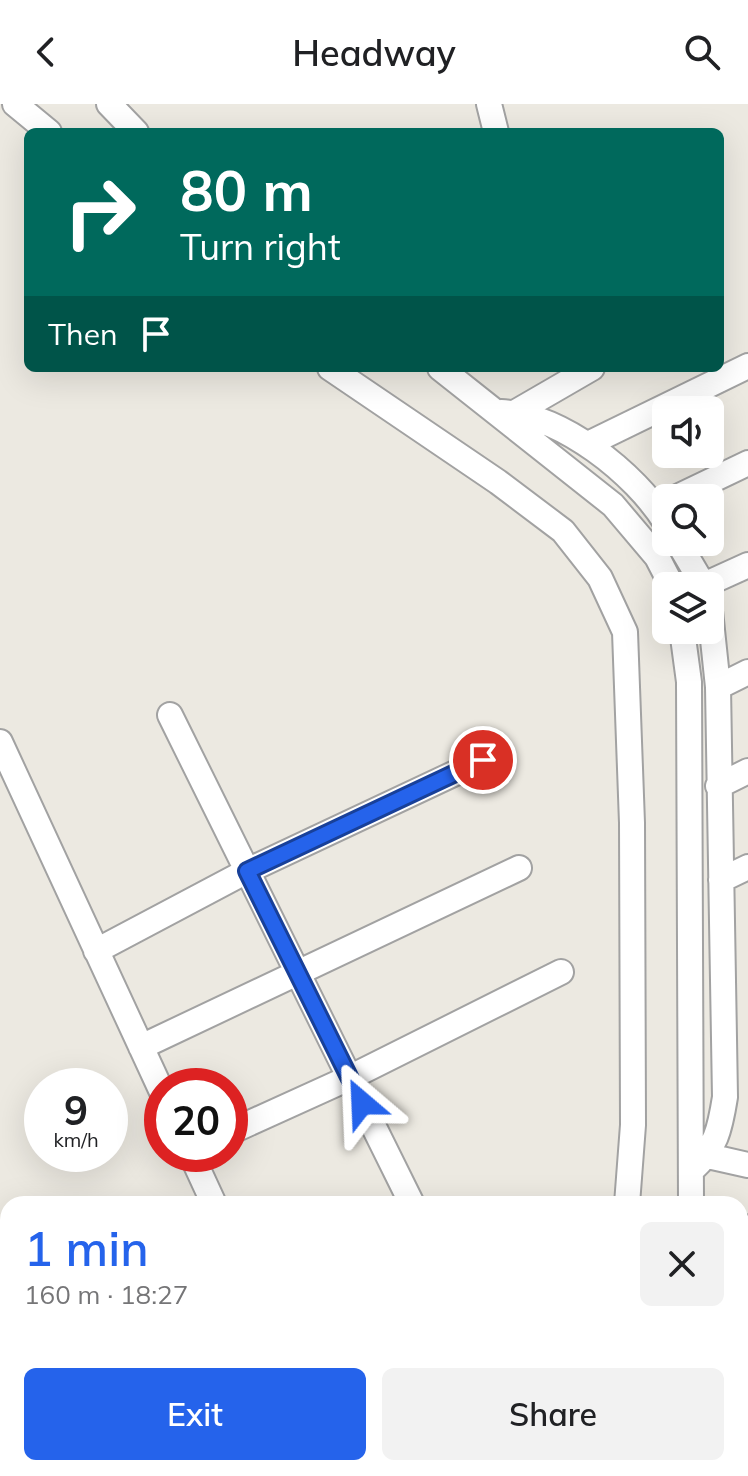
<!DOCTYPE html>
<meta charset="utf-8">
<style>
body{margin:0;font-family:Mulish,sans-serif;background:#f2f2f2;color:#202124;height:100vh;display:flex;flex-direction:column;font-size:30px;white-space:nowrap}
*{box-sizing:border-box;margin:0}
p{font-size:26px;color:#757577}
.icon{flex:none;width:44px;height:44px;fill:none;stroke:currentColor;stroke-width:2;stroke-linecap:round;stroke-linejoin:round}
.map{position:relative;flex:1;overflow:hidden}
.side{position:absolute;left:0px;top:1092px;width:748px;height:280px;display:flex;flex-direction:column;background:#fff;border-radius:24px 24px 0 0;box-shadow:0 8px 32px #0002}
.side>*{flex:none}
.hud{position:absolute;left:24px;top:24px;width:700px;height:244px;border-radius:12px;box-shadow:0 8px 32px #0002;background:#00695c;color:#fff;overflow:hidden}
.buttons{position:absolute;left:652px;top:292px;display:grid;gap:16px}
.buttons a{display:grid;place-items:center;width:72px;height:72px;border-radius:12px;background:#fff;box-shadow:0 8px 32px #0002;font-size:40px}
.speed{position:absolute;left:24px;top:964px;display:flex;gap:16px;font-size:40px;font-weight:700;text-align:center}
.speed>*{display:grid;place-content:center;width:104px;height:104px;border-radius:50%;background:#fff;box-shadow:0 8px 32px #0002;line-height:1}
.speed small{font-size:20px;font-weight:400}
.speed .limit{border:12px solid #d22;background:#fff;color:#111}
.pin{position:absolute;display:grid;place-items:center;width:68px;height:68px;color:#fff;margin:-34px;border:4px solid #fff;border-radius:50%;box-shadow:0 2px 8px #0007}
.me{position:absolute;width:88px;margin:-44px;rotate:334deg;stroke-linejoin:round;filter:drop-shadow(0 0 6px #0008)}
.turn{display:flex;align-items:center;gap:28px;height:168px;padding:0 24px;font-size:36px}
.turn .icon{width:104px;height:104px;stroke-width:2.5}
.turn b{display:block;font-size:56px;line-height:68px}
.then{display:flex;align-items:center;height:76px;padding:0 24px;background:#0003;gap:16px;font-size:30px}
.round{display:grid;place-items:center;flex:none;width:84px;height:84px;border-radius:12px;background:#f2f2f2}
.overview{display:flex;align-items:center;justify-content:space-between;height:136px;padding:0 24px}
h1{font-size:48px;font-weight:600;line-height:60px;color:#2563eb}
.action{display:flex;gap:16px;margin-top:auto;padding:16px 24px}
.action a{flex:1;height:92px;border-radius:12px;background:#2563eb;color:#fff;font-size:32px;font-weight:600;line-height:92px;text-align:center}
.action a+a{background:#f2f2f2;color:#202124}
header{display:flex;justify-content:space-between;align-items:center;height:104px;padding:0 24px;background:#fff;font-size:36px;font-weight:600}
.map>svg:first-child{display:block}
</style>
<header><svg class="icon" aria-label="back" viewBox="0 0 24 24"><path d="M15 5l-7 7 7 7"/></svg>Headway<svg class="icon" aria-label="search" viewBox="0 0 24 24"><circle cx="10" cy="10" r="6"/><path d="M15 15l6 6"/></svg></header>
<div class="map">
<svg width="748" height="1372" viewBox="0 0 748 1372">
<rect width="100%" height="100%" fill="#ece9e1"/>
<g fill="none" stroke-linecap="round" stroke-linejoin="round">
<defs>
<path id="minor" d="M15 0 49 28
M109 0 136 28
M489 0 496 28
M330 264 498 378 563 427 600 474 625 528 632 719 633 1021 627 1100
M440 264 613 401 657 453 672 482
M501 308C562 311 635 369 666 419
M516 308 592 264
M588 340 748 262
M675 394 748 359
M678 438 704 482
M704 481 748 461
M682 526 689 578 691 1100
M718 583 748 568
M170 611 412 1100
M0 638 162 988
M718 682 748 667
M721 776 748 763
M96 847 247 767 483 656
M141 943 519 764
M230 1028 349 974 561 868
M191 1050 214 1100
M708 1052 748 1061
M691 1067C716 1044 720 1025 725 993L718 583 710 507
M740 1122 748 1124
M120 1372 131 1364
M296 1372 371 1364"/>
</defs>
<use href="#minor" stroke="#a2a2a2" stroke-width="28"/>
<use href="#minor" stroke="#fff" stroke-width="24"/>
</g>
<g fill="none" stroke-linecap="round" stroke-linejoin="round">
<defs>
<path id="route" d="M362 999 247 767 483 656"/>
</defs>
<use href="#route" stroke="#184099" stroke-width="20"/>
<use href="#route" stroke="#2563eb" stroke-width="14"/>
</g>
</svg>
<div class="buttons">
<a><svg class="icon" aria-label="sound" viewBox="0 0 24 24"><path d="M4 9h4l5-4v14l-5-4H4zM17 9q2 3 0 6"/></svg></a>
<a><svg class="icon" aria-label="search" viewBox="0 0 24 24"><circle cx="10" cy="10" r="6"/><path d="M15 15l6 6"/></svg></a>
<a><svg class="icon" aria-label="layers" viewBox="0 0 24 24"><path d="M12 4l9 5-9 5-9-5zM3 14l9 5 9-5"/></svg></a>
</div>
<div class="speed"><div>9<small>km/h</small></div><div class="limit">20</div></div>
<div class="pin" style="left:483px;top:656px;background:#d93025"><svg class="icon" aria-label="arrive" viewBox="0 0 24 24"><path d="M6 21V4h12l-3 4 3 4H6"/></svg></div>
<svg class="me" style="left:362px;top:999px" viewBox="-20 -20 40 40"><path d="M0-17L14 15 0 8-14 15z" fill="#2563eb" stroke="#fff" stroke-width="4"/></svg>
<div class="hud">
<div class="turn"><svg class="icon" aria-label="right" viewBox="0 0 24 24"><path d="M7 20v-9h11M14 6l5 5-5 5"/></svg><div><b>80 m</b>Turn right</div></div>
<div class="then">Then<svg class="icon" aria-label="arrive" viewBox="0 0 24 24"><path d="M6 21V4h12l-3 4 3 4H6"/></svg></div>
</div>
<section class="side">
<div class="overview"><div><h1>1 min</h1><p>160 m · 18:27</p></div><a class="round"><svg class="icon" aria-label="close" viewBox="0 0 24 24"><path d="M6 6l12 12M18 6L6 18"/></svg></a></div>
<div class="action"><a>Exit</a><a>Share</a></div>
</section>
</div>
